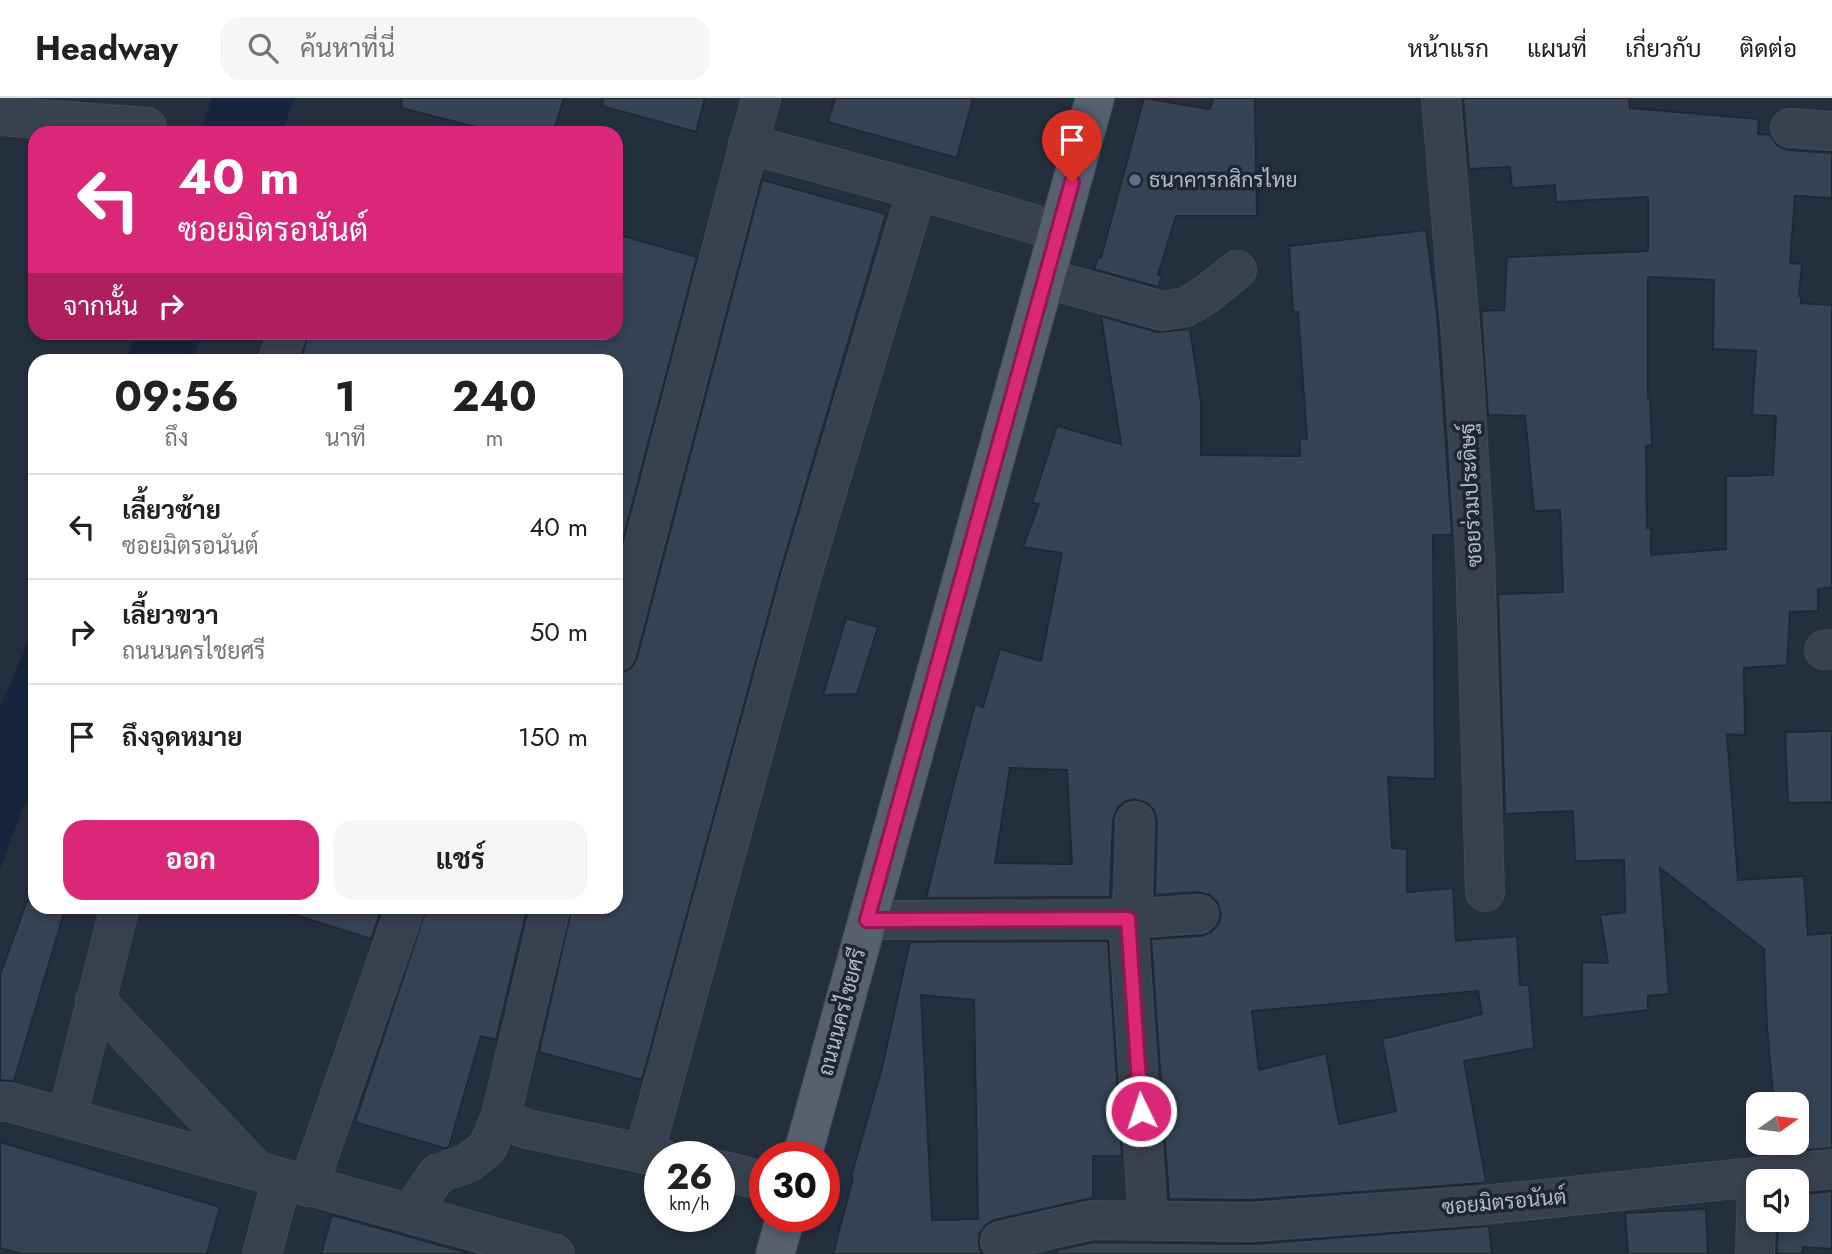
<!DOCTYPE html>
<html lang="th">
<meta charset="utf-8">
<style>
body{margin:0;font-family:Jost,Sarabun,sans-serif;background:#f6f6f6;color:#202124;height:100vh;display:flex;flex-direction:column;font-size:26px;white-space:nowrap}
*{box-sizing:border-box;margin:0}
p{font-size:23px;color:#757577}
.icon{flex:none;width:38px;height:38px;fill:none;stroke:currentColor;stroke-width:2;stroke-linecap:round;stroke-linejoin:round}
.map{position:relative;flex:1;overflow:hidden}
.side{position:absolute;left:28px;top:256px;width:595px;height:560px;display:flex;flex-direction:column;background:#fff;border-radius:21px;box-shadow:0 4px 10px #0003}
.side>*{flex:none}
.hud{position:absolute;left:28px;top:28px;width:595px;height:214px;border-radius:21px;box-shadow:0 4px 10px #0003;background:#db2777;color:#fff;overflow:hidden}
.needle{width:46px;rotate:76deg}
.buttons{position:absolute;left:1746px;top:994px;display:grid;gap:14px}
.buttons a{display:grid;place-items:center;width:63px;height:63px;border-radius:14px;background:#fff;box-shadow:0 4px 10px #0003;font-size:35px}
.speed{position:absolute;left:644px;top:1043px;display:flex;gap:14px;font-size:35px;font-weight:700;text-align:center}
.speed>*{display:grid;place-content:center;width:91px;height:91px;border-radius:50%;background:#fff;box-shadow:0 4px 10px #0003;line-height:1}
.speed small{font-size:18px;font-weight:400}
.speed .limit{border:10px solid #d22;background:#fff;color:#111}
.pin{position:absolute;display:grid;place-items:center;width:60px;height:60px;color:#fff;margin:-72px -30px;border-radius:50% 50% 50% 0;rotate:-45deg;box-shadow:0 0 7px #0007}
.pin .icon{rotate:45deg}
.me{position:absolute;width:77px;margin:-38px;rotate:356deg;stroke-linejoin:round;filter:drop-shadow(0 0 5px #0008)}
.turn{display:flex;align-items:center;gap:24px;height:147px;padding:0 35px;font-size:32px}
.turn .icon{width:91px;height:91px;stroke-width:2.5}
.turn b{display:block;font-size:49px;line-height:60px}
.then{display:flex;align-items:center;height:66px;padding:0 35px;background:#0003;gap:14px;font-size:26px}
.eta{display:flex;justify-content:space-evenly;align-items:center;height:119px;text-align:center}
.eta b{font-size:42px;font-weight:700;line-height:49px}
.button{display:flex;gap:14px;margin-top:auto;padding:14px 35px}
.button a{flex:1;height:80px;border-radius:21px;background:#db2777;color:#fff;font-size:28px;font-weight:700;line-height:80px;text-align:center}
.button a+a{background:#f6f6f6;color:#202124}
ul{padding:0;list-style:none}
li{display:flex;align-items:center;gap:21px;height:105px;padding:0 35px;border-top:2px solid #e0e0e0}
li div{flex:1}
li b{display:block;font-size:26px}
li em{font-style:normal}
header{display:flex;align-items:center;gap:42px;box-sizing:border-box;height:98px;padding:0 35px;background:#fff;border-bottom:2px solid #e0e0e0}
header strong{font-size:33px}
nav{display:flex;gap:38px;margin-inline-start:auto;font-size:24px}
.search{width:490px;height:63px;background:#f6f6f6;display:flex;align-items:center;gap:18px;box-sizing:border-box;padding:0 24px;border-radius:21px;color:#757577;font-size:26px}
.map>svg:first-child{display:block}
</style>
<header>
<strong>Headway</strong>
<div class="search"><svg class="icon" aria-label="search" viewBox="0 0 24 24"><circle cx="10" cy="10" r="6"/><path d="M15 15l6 6"/></svg>ค้นหาที่นี่</div>
<nav><a>หน้าแรก</a><a>แผนที่</a><a>เกี่ยวกับ</a><a>ติดต่อ</a></nav>
</header>
<div class="map">
<svg width="1832" height="1156" viewBox="0 0 1832 1156">
<rect width="100%" height="100%" fill="#242f3e"/>
<path fill="#17263c" d="M212 0H295L281 35H200Z
M136 234H203V235L192 262H127Z
M35 528V678L0 771V609Z"/>
<path fill="#364354" stroke="#1f2835" stroke-width="2" fill-rule="evenodd" d="M402 0H564L553 35H500L401 10Z
M603 0H705L696 34 602 8Z
M835 0H973L957 60 828 24Z
M1144 0 1210 11 1213 0H1255L1257 118H1176L1158 177 1162 178 1158 189 1094 171 1098 159 1101 160Z
M1463 0H1629L1630 10 1759 21 1758 36 1770 37 1778 48 1788 52 1832 55V100L1795 98 1790 165 1802 166 1799 198H1801V205L1832 207V489L1818 491V513L1790 514 1787 567 1744 570 1745 637 1727 636 1738 782 1804 778 1808 837 1832 835V1050L1776 1055 1775 1045H1797V1006H1774L1767 930 1764 851 1660 770 1669 896 1648 898V912L1582 920V864L1608 865 1600 817 1625 814 1624 762 1575 763 1573 713 1505 716 1498 496 1563 494 1560 412 1534 413 1525 318 1488 317 1481 213 1504 212 1507 159 1648 153V99L1556 104 1555 87 1512 90 1510 69 1469 71ZM1648 179 1714 182 1713 251 1756 253 1752 317 1776 318 1773 377 1726 378V451L1651 457V430H1647L1646 348 1652 347 1650 300H1648Z
M762 82 886 116 781 471 642 982 539 954 572 808H616V592L621 575 631 570 637 560Z
M1426 132 1437 215 1452 437H1433L1435 681 1388 679 1392 750 1407 751V794L1453 790 1456 843 1517 838 1520 887H1529L1534 950 1464 963 1486 1083 1483 1085 1250 1102 1169 1101 1151 841 1201 838 1211 834 1219 825 1221 815 1217 804 1209 797 1198 794 1155 797 1157 723 1154 712 1147 705 1135 701 1124 704 1117 711 1113 722 1110 799 926 800 951 698 975 606 983 609 1000 551 1041 563 1062 455 1023 449 1039 406 1032 405 1057 328 1121 346 1101 218 1157 234 1190 231 1201 304V357L1300 358V340L1307 341 1298 214H1293L1289 148ZM1010 670 1067 672 1072 766 995 765ZM1478 893 1482 916 1382 941 1396 1013 1339 1026 1326 955 1259 972 1252 913Z
M616 136 697 159 616 468V262H301L308 234H616Z
M846 520 878 529 857 596 823 597Z
M1832 633V704L1788 705 1785 634Z
M27 803 35 806V808H44L64 815 14 983 0 982V877Z
M290 808H383L371 841 289 815Z
M427 808H528L496 942 481 938 449 1049 444 1050 355 1024Z
M1108 843 1122 1058H1093V1100L994 1122 986 1127 979 1136V1147L982 1156H833L853 1080 851 1079 882 970 910 844ZM921 897 974 902 978 1121 932 1122Z
M0 1044 220 1109 207 1156H22L0 1150Z
M1832 1093V1151L1803 1149 1802 1156H1777L1778 1122H1797V1097Z
M1706 1111 1708 1156H1628L1625 1115Z
M332 1117 468 1155V1156H321Z
M1489 1128 1492 1156H1058L1057 1152 1094 1144 1252 1146Z"/>
<g fill="none" stroke-linecap="round" stroke-linejoin="round">
<defs>
<path id="minor" d="M1441 0 1463 262 1475 454 1485 794
M0 18 147 29
M1790 30 1832 33
M748 46 917 92
M1045 180 1162 213 1186 209 1207 196 1237 172
M278 262 287 234
M1824 552 1832 551
M616 554 761 0
M1135 723 1133 796 1128 821 1148 1122
M867 822 1128 821 1199 816
M95 902 257 1073
M0 1004H9L555 1156
M67 1020 120 808
M500 1021 527 1031 660 1059
M644 1056 802 477 917 92 1058 133
M719 1072 765 1083
M308 1089 406 808
M417 1118 421 1100 437 1076 468 1065 487 1050 500 1021 551 808
M1000 1143 1092 1122 1251 1124 1483 1107 1832 1071
M262 1156 282 1081
M1755 1156 1757 1079"/>
<path id="major" d="M802 1059 1095 0
M775 1156 786 1118"/>
</defs>
<use href="#minor" stroke="#414a57" stroke-width="40"/>
<use href="#major" stroke="#414a57" stroke-width="40"/>
<use href="#minor" stroke="#38414e" stroke-width="38"/>
<use href="#major" stroke="#56606e" stroke-width="38"/>
</g>
<g fill="none" stroke-linecap="round" stroke-linejoin="round">
<defs>
<path id="route" d="M1072 84 867 822 1128 821 1141 1013"/>
</defs>
<use href="#route" stroke="#8e194d" stroke-width="18"/>
<use href="#route" stroke="#db2777" stroke-width="12"/>
</g>
<circle fill="#5c6f8a" stroke="#1d2633" stroke-width="2.5" cx="1135" cy="82" r="7"/>
<g text-anchor="middle" stroke-width="7" stroke-linejoin="round" paint-order="stroke">
<g font-size="21" fill="#b4bcc9" stroke="#1d2633" text-anchor="start">
<text x="1149" y="89">ธนาคารกสิกรไทย</text>
</g>
<g font-size="21" fill="#b4bcc9" stroke="#1d2633">
<text transform="translate(1471 397) rotate(-93)" y="7">ซอยร่วมประดิษฐ์</text>
<text transform="translate(842 914) rotate(-75)" y="7">ถนนนครไชยศรี</text>
<text transform="translate(1504 1104) rotate(-5)" y="7">ซอยมิตรอนันต์</text>
</g>
</g>
</svg>
<div class="buttons">
<a><svg class="needle" viewBox="-14 -14 28 28"><path d="M0-13l5 13h-10z" fill="#e53935"/><path d="M0 13l5-13h-10z" fill="#757577"/></svg></a>
<a><svg class="icon" aria-label="sound" viewBox="0 0 24 24"><path d="M4 9h4l5-4v14l-5-4H4zM17 9q2 3 0 6"/></svg></a>
</div>
<div class="speed"><div>26<small>km/h</small></div><div class="limit">30</div></div>
<div class="pin" style="left:1072px;top:84px;background:#d93025"><svg class="icon" aria-label="arrive" viewBox="0 0 24 24"><path d="M6 21V4h12l-3 4 3 4H6"/></svg></div>
<svg class="me" style="left:1141px;top:1013px" viewBox="-20 -20 40 40"><circle r="17" fill="#db2777" stroke="#fff" stroke-width="3"/><path d="M0-11L8 9 0 5-8 9z" fill="#fff"/></svg>
<div class="hud">
<div class="turn"><svg class="icon" aria-label="left" viewBox="0 0 24 24"><path d="M17 20v-9H6M10 6l-5 5 5 5"/></svg><div><b>40 m</b>ซอยมิตรอนันต์</div></div>
<div class="then">จากนั้น<svg class="icon" aria-label="right" viewBox="0 0 24 24"><path d="M7 20v-9h11M14 6l5 5-5 5"/></svg></div>
</div>
<section class="side">
<div class="eta">
<div><b>09:56</b><p>ถึง</p></div>
<div><b>1</b><p>นาที</p></div>
<div><b>240</b><p>m</p></div>
</div>
<ul>
<li><svg class="icon" aria-label="left" viewBox="0 0 24 24"><path d="M17 20v-9H6M10 6l-5 5 5 5"/></svg><div><b>เลี้ยวซ้าย</b><p>ซอยมิตรอนันต์</p></div><em>40 m</em></li>
<li><svg class="icon" aria-label="right" viewBox="0 0 24 24"><path d="M7 20v-9h11M14 6l5 5-5 5"/></svg><div><b>เลี้ยวขวา</b><p>ถนนนครไชยศรี</p></div><em>50 m</em></li>
<li><svg class="icon" aria-label="arrive" viewBox="0 0 24 24"><path d="M6 21V4h12l-3 4 3 4H6"/></svg><div><b>ถึงจุดหมาย</b></div><em>150 m</em></li>
</ul>
<div class="button"><a>ออก</a><a>แชร์</a></div>
</section>
</div>
